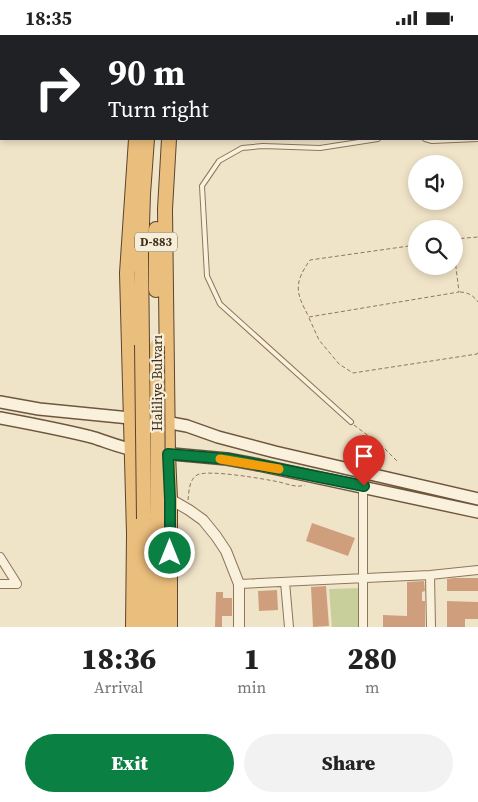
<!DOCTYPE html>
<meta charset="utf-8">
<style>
body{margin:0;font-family:"Source Serif 4",serif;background:#f2f2f2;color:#222;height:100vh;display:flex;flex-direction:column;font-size:19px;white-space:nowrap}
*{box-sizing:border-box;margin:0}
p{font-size:16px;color:#767676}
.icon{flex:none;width:28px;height:28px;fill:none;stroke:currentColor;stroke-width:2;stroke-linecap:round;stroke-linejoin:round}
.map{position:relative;height:592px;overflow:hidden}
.details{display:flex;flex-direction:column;background:#fff;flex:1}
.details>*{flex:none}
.hud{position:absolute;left:0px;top:0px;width:479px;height:105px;box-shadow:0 2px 8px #0003;background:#202124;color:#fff;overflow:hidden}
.controls{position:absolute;left:408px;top:120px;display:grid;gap:10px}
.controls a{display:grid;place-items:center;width:55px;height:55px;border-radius:50%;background:#fff;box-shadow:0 2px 8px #0003;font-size:25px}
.pin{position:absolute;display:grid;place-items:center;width:42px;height:42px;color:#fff;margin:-51px -21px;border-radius:50% 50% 50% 0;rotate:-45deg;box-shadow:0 0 5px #0007}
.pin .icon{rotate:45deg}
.me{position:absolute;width:55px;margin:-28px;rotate:0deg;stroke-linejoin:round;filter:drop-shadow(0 0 4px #0008)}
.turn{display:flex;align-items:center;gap:18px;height:105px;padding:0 25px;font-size:22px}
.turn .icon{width:65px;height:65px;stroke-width:2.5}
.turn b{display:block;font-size:35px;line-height:42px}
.eta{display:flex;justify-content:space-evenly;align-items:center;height:85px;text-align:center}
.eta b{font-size:30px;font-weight:800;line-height:35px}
.button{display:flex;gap:10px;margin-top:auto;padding:10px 25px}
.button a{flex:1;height:58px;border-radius:30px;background:#0b8043;color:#fff;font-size:20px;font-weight:800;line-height:58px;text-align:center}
.button a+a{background:#f2f2f2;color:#222}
.status{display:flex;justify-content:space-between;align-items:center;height:35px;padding:0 25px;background:#fff;direction:ltr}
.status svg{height:14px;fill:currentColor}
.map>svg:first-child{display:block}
</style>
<div class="status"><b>18:35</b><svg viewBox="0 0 49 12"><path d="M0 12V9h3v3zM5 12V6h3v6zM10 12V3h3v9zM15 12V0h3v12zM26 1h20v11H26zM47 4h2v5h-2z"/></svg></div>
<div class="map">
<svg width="478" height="592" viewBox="0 0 478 592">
<rect width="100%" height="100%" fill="#f0e4c8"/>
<path fill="#c9cf9b" d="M361 553V592H332L329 554Z"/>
<path fill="#cf9f7d" d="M312 488 355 503 348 521 306 506Z
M454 543H478V556H447V544Z
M424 546 425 556 422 557V566H425V592H383V580L407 581V547Z
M326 551 329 591 313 592 311 552Z
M277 555 278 575 259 576 258 556Z
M216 557H223V563H232V581H222V592H215Z
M447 566 478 567V584H465V592H447Z"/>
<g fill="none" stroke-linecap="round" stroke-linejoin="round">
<defs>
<path id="service" d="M458 0V1
M478 73V75
M425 104 432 106 478 104
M351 387 220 269 207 241 202 151 219 126 242 113 263 111 320 113 378 104"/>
<path id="minor" d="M0 522 17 549H0
M430 540 431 592
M285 547 289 592
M239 549 430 540 478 535
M363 592V451L366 438"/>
<path id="tertiary" d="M170 464 189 475 203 485 216 501 226 516 239 549V592"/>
<path id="secondary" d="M0 367 39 374 140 384
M0 383C32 389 64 395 95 403 110 408 124 414 140 416
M160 386 187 391 218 402 275 417 478 464
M161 418 227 424 259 430 478 477"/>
<path id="trunk" d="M153 1V0
M177 1V0
M169 104 165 174 168 419 170 464V592
M156 194V255
M142 310 141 219 143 159 147 104
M158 485V592
M133 592 134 499 127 238 136 104
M144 592V484"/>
</defs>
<use href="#service" stroke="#8d765c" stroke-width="6"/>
<use href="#minor" stroke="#8d765c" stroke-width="10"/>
<use href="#tertiary" stroke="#8d765c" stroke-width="12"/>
<use href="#secondary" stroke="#6f573f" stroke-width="14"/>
<use href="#trunk" stroke="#5b4430" stroke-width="16"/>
<path stroke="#8d765c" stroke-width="1" stroke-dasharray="4 2.5" stroke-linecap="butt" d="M454 204 478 202
M416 210 310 225C294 248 295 257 309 282L459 257 454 216
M460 257C468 257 474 261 478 267
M309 283 319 305 339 329 353 338 477 319 478 317
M354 390 382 411 398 427
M188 465C189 456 189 445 197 440 207 434 265 444 279 447 288 449 296 453 305 450"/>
<use href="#service" stroke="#faf1dc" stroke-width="4"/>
<use href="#minor" stroke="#faf1dc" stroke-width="8"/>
<use href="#tertiary" stroke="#faf1dc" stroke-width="10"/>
<use href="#secondary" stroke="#faf1dc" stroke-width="11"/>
<use href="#trunk" stroke="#eabe7c" stroke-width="14"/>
<defs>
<path id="trunk-bridge" d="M142 310 144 484
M157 311 158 485"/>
</defs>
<use href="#trunk-bridge" stroke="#5b4430" stroke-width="16" stroke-linecap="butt"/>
<use href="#trunk-bridge" stroke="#eabe7c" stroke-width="14"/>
</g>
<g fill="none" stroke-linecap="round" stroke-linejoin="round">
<defs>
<path id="route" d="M170 518V464L168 419 228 424 259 430 364 451"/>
</defs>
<use href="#route" stroke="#07532c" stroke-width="12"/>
<use href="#route" stroke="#0b8043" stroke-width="9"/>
<path stroke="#f59e0b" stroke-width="9" d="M220 424 279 434"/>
</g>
<g text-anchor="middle" stroke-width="4.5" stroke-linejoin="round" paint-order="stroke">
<rect fill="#f7eed8" stroke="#756857" stroke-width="1" x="135" y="197.5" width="42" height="19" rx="4"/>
<g font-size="12" font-weight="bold" fill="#3d2e20">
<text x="156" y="211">D-883</text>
</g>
<g font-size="14" fill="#3d2e20" stroke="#f7eed8">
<text transform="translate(157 348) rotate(-90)" y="5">Haliliye Bulvarı</text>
</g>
</g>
</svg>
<div class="controls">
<a><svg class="icon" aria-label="sound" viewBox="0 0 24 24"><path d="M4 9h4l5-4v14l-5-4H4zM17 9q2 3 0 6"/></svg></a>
<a><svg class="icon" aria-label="search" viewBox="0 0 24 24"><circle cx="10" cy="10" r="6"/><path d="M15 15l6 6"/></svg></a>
</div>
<div class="pin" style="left:364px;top:451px;background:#d93025"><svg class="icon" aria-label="arrive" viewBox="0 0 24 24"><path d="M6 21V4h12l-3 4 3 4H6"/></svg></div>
<svg class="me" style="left:170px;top:518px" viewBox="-20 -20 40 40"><circle r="17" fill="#0b8043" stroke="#fff" stroke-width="3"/><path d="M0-11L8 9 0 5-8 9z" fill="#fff"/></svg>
<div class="hud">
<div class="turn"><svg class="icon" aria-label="right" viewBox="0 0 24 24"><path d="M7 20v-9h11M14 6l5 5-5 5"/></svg><div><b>90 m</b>Turn right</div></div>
</div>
</div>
<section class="details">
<div class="eta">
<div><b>18:36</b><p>Arrival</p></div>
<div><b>1</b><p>min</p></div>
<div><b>280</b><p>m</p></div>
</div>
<div class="button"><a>Exit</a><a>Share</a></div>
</section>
